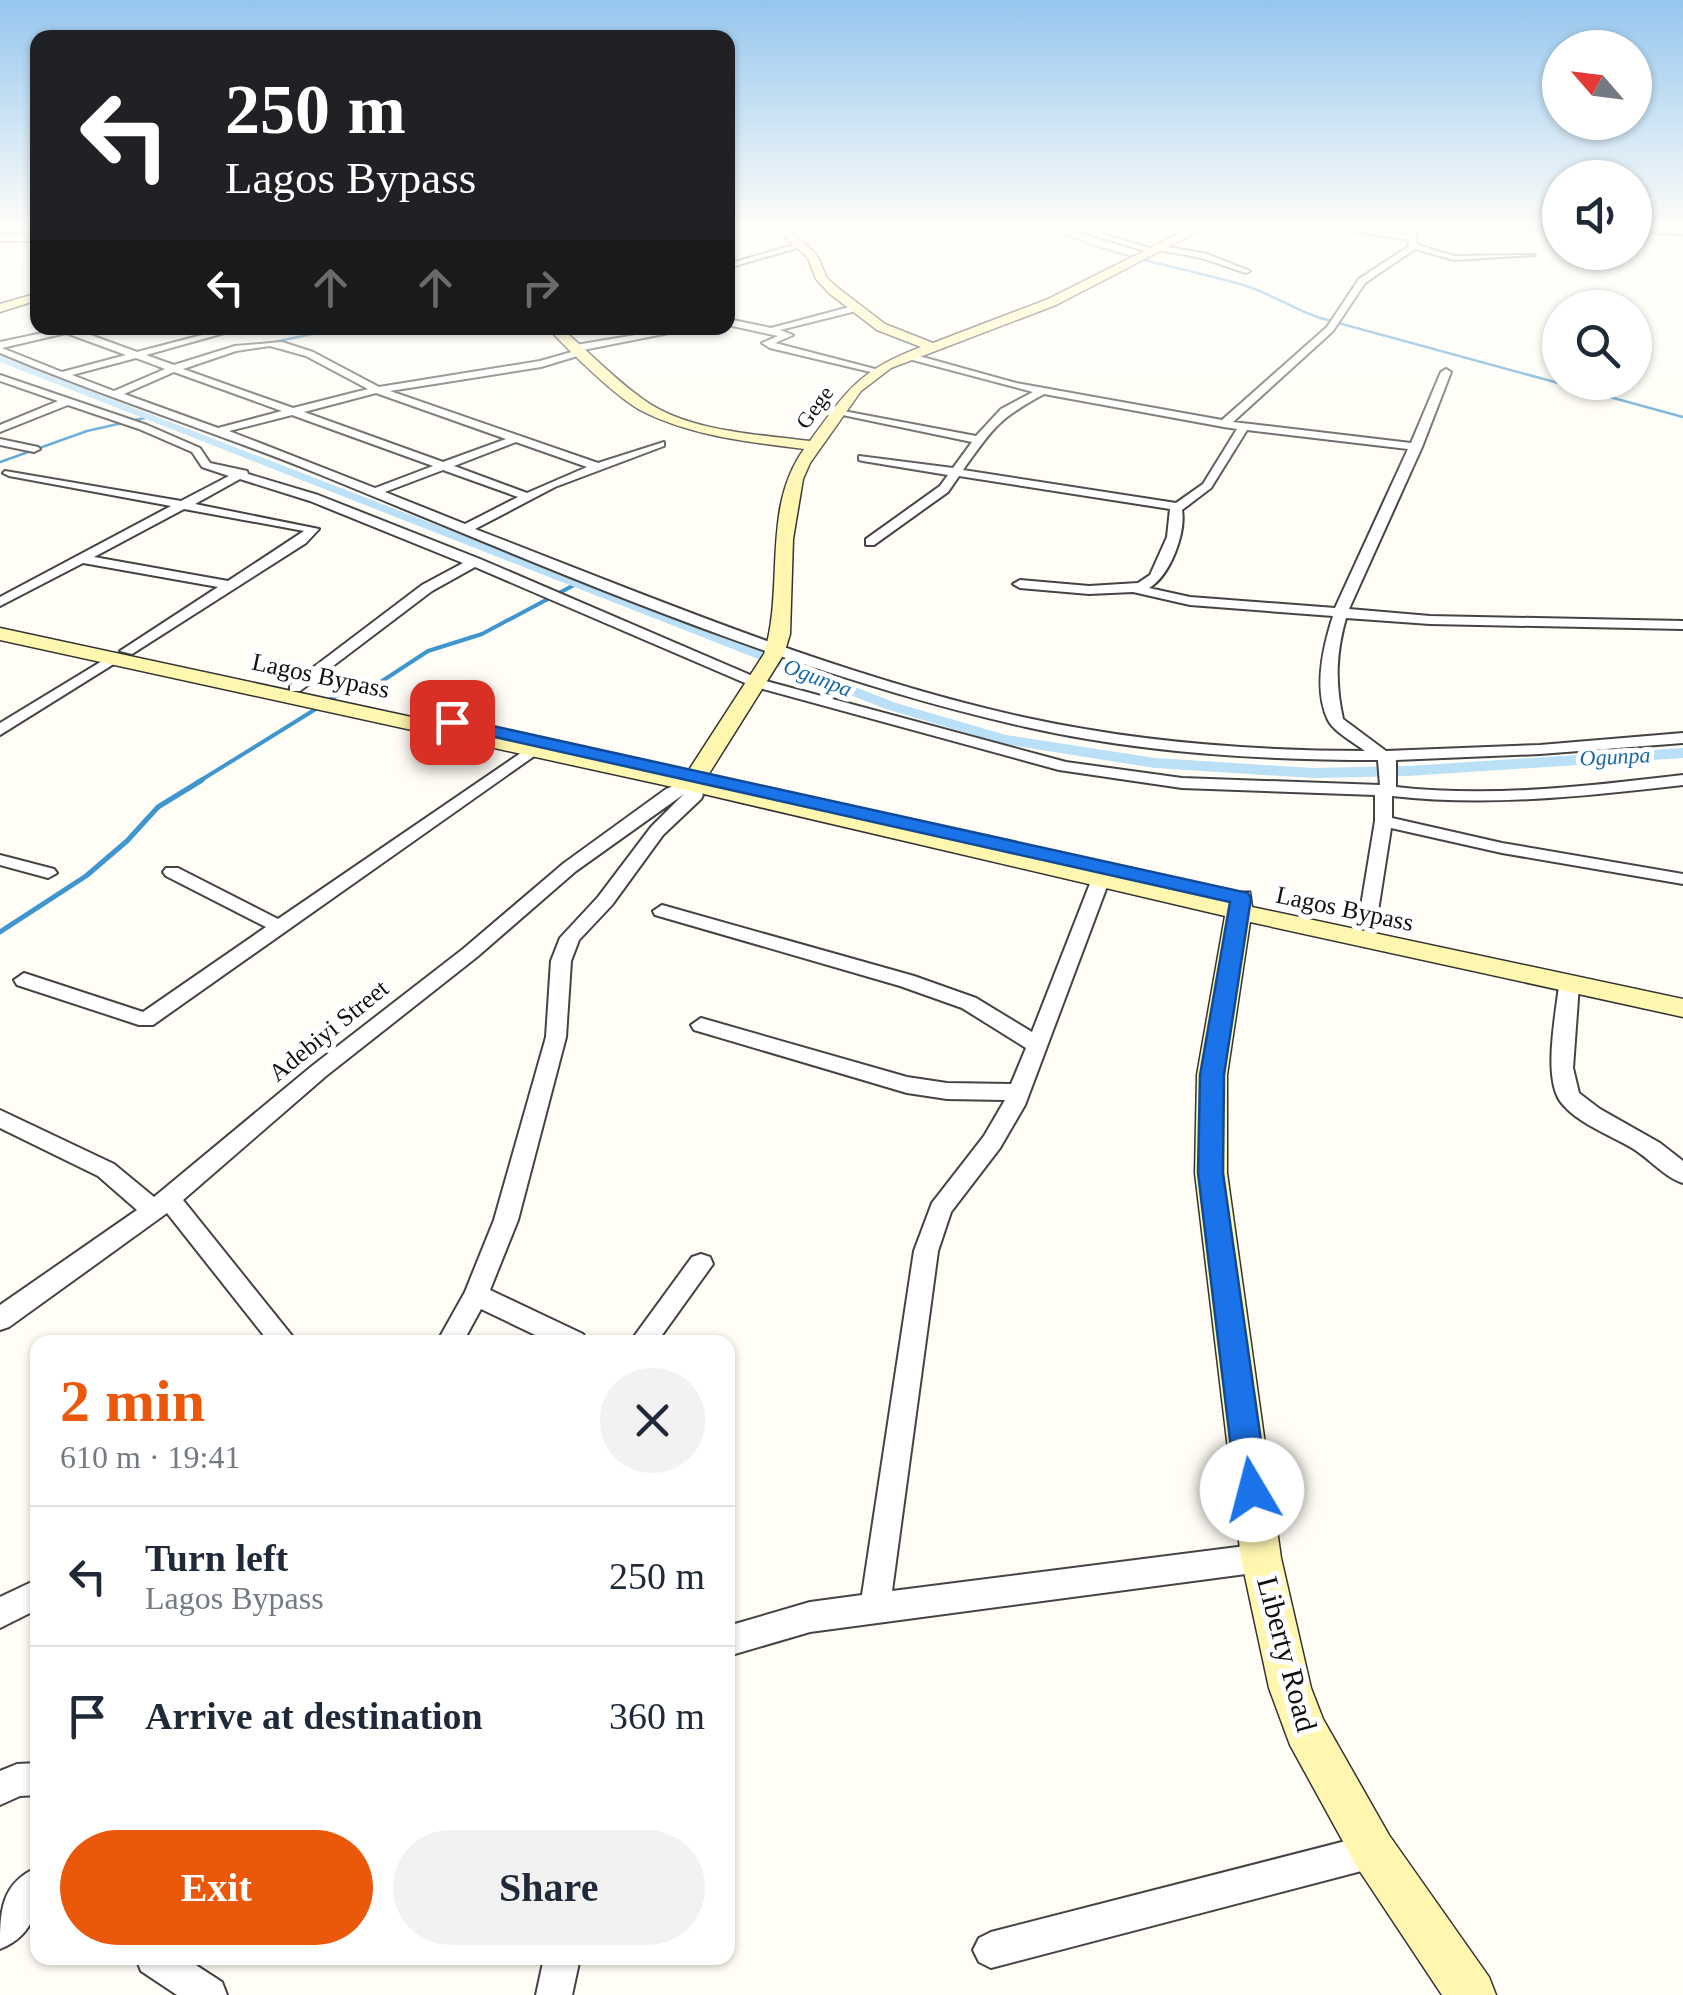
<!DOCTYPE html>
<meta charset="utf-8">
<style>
body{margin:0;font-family:Georgia,serif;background:#f2f2f3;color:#1f2937;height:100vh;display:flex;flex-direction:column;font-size:38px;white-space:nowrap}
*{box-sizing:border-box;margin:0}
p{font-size:32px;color:#747a83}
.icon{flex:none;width:55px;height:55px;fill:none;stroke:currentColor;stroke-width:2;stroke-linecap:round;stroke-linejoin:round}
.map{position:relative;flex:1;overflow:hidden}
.details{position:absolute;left:30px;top:1335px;width:705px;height:630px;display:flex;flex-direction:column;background:#fff;border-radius:20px;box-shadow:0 2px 8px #0004}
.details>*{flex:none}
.top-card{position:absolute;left:30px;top:30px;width:705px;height:305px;border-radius:20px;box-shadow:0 2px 8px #0004;background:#202124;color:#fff;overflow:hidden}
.needle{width:65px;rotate:298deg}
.tools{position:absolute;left:1542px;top:30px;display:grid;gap:20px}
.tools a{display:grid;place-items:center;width:110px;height:110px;border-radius:50%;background:#fff;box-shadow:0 2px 8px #0004;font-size:50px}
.pin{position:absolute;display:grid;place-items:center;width:85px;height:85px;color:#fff;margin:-42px;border-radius:20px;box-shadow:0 5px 15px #0006}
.me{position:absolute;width:110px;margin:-55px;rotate:352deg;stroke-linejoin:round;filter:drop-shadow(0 0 8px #0008)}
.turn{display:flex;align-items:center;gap:35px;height:210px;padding:0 30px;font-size:45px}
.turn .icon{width:130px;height:130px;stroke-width:2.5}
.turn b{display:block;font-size:70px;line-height:85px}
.lanes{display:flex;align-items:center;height:95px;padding:0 30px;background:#0003;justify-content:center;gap:50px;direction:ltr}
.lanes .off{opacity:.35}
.round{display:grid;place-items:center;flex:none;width:105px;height:105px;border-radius:52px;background:#f2f2f3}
.overview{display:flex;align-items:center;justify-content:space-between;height:170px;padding:0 30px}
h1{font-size:60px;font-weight:600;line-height:75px;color:#ea580c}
.primary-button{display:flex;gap:20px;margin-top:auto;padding:20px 30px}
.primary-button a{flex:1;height:115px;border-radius:60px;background:#ea580c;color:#fff;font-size:40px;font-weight:600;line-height:115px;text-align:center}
.primary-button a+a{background:#f2f2f3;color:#1f2937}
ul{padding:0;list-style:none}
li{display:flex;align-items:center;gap:30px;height:140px;padding:0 30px;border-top:2px solid #e0e1e3}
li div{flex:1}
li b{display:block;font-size:38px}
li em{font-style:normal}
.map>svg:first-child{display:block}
</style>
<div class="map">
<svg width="1683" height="1995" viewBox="0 0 1683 1995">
<rect width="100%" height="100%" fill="#fffdf5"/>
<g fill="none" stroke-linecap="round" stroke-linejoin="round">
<path stroke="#3f96cf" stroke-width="2.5" d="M1045 225C1106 257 1177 265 1243 285 1271 293 1292 309 1320 318L1683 417
M265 344 340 328
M0 462 87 431 149 417"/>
<path stroke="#3f96cf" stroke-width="4" d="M328 701 346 690 376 685 428 651 482 634 576 584
M198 782 319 707"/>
<path stroke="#3f96cf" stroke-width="5" d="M0 932 86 876 127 841 158 807 202 780"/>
<path fill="#b9e0f7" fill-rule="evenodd" d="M0 356 896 703 1006 735 1155 758 1313 768 1408 766 1683 748V758L1408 776 1313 778 1155 768 1004 744 886 709 0 362Z"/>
<defs>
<path id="street" d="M38 225V229L0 232V228Z
M1059 225H1072L1159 251 1152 253Z
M1315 225 1408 235 1406 225H1414L1417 245 1454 256 1535 255 1454 260 1415 249 1365 283 1333 331 1233 422 1411 443 1441 372 1446 369 1451 372 1422 447 1349 609 1430 616 1683 621V629L1430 624 1346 618C1336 653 1335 683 1343 719L1386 751 1540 745 1683 733V743L1540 754 1396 760V787C1492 798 1588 786 1683 775V785C1586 796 1489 807 1392 796V818L1502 843 1683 874V884L1502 853 1391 828 1376 924 1367 930 1360 928 1358 924 1375 821V795L1182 788 1059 770 752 686 475 567 432 591 300 691H290V685L422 585 463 563 310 501 240 479 195 504 319 529 306 543 132 654 120 651 218 587 83 563 0 606V597L171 506 9 476 3 473 5 471 181 501 229 476 202 467 192 452 139 429 68 405 0 432V425L58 401 0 381V375L147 425 200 448 210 463 247 471 248 474 318 495 480 559 762 680 1066 762 1182 778 1380 785 1378 760C1260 760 1142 753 1026 727 786 673 557 571 331 479 222 434 109 399 0 353V342L66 328H80L77 330 137 352 229 328H242L146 355 174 365 235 346 282 342 313 352 379 387 540 361 575 351 571 348 576 345 677 328H694L583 350 584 354 541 367 390 391 598 463 664 442V446L555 487 475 529C656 599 837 676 1027 718 1138 742 1252 751 1365 751 1355 743 1334 732 1328 720 1313 689 1323 647 1333 616L1190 605 1133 592 1089 594 1020 588 1013 584 1020 580 1089 586 1138 583 1150 575 1167 537 1170 509 959 476 948 492 874 545H866V539L940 486 948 475 863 461 859 460V456L953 468 972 442 833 413 838 410 976 436 1001 409 1033 392 905 358 908 353 1016 383 1222 420 1327 327 1359 279 1409 246 1408 240ZM66 333 126 355 62 372 2 348ZM270 346 306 356 368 389 293 408 183 369 236 351ZM136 358 165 369 114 391 72 375ZM174 372 282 411 218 428 124 394ZM376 393 506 439 443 462 304 412ZM1044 394 1224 427 1237 429 1203 484 1176 503 963 470C993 428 998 419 1044 394ZM292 415 433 466 375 488 229 431ZM1247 430 1408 449 1335 608 1190 597 1149 588C1170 576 1186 533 1182 510L1211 488ZM516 442 587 467 527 493 454 466ZM443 470 518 497 465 524 385 492ZM184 509 304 531 228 581 94 557Z
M1429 225 1560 226V230L1432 227Z
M1635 228 1683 230V234L1635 232Z
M800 243 807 245 728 268V264Z
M1161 246 1207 254 1250 271 1246 273 1202 258 1158 250Z
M857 305 860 310 780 330 793 335 775 343 879 370V374L770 348 762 343 778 336 728 325V319L771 328Z
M0 439 38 447 40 449 34 452 0 445Z
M112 655 117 656V662L0 735V723Z
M534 744 542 749 540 752 153 1025H139L17 985 14 980 24 973 143 1012 266 927 166 876 163 872 166 868H178L278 919Z
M691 779 699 784 697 787 703 795 701 799 663 835 612 905 579 940 571 961 566 1037 518 1220 490 1290 583 1334 587 1342H550L481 1309 463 1342H437L465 1292 494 1220 546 1037 551 961 560 938 598 897 651 827 684 794 576 871 477 957 326 1076 183 1200 297 1342H269L167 1213 9 1327 0 1330V1305L137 1210 98 1176 0 1128V1110L114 1164 154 1197 312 1066 463 949 564 863 666 789Z
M0 855 54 869 57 873 48 878 0 865Z
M1100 876 1109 881 1025 1105 1000 1148 951 1212 938 1251 892 1591 1261 1544 1271 1548 1276 1558 1271 1568 1261 1572 810 1632 728 1656V1626L810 1602 862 1595 914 1251 932 1203 984 1136 1005 1100 947 1099 907 1093 694 1030 691 1025 701 1018 907 1077 947 1083 1011 1084 1026 1048 962 1008 900 986 655 915 653 911 662 905 914 976 976 998 1032 1032 1091 881Z
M1569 978 1579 985 1573 1068 1579 1093 1600 1109 1660 1143 1683 1161V1183C1664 1177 1649 1158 1632 1148 1610 1135 1575 1122 1560 1101 1543 1075 1556 1015 1559 985Z
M701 1254 710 1257 713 1264 657 1342H630L692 1257Z
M38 1579V1609L0 1628V1597Z
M38 1763V1795L20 1796 0 1805V1771L17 1764Z
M1373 1834 1385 1839 1390 1851 1385 1863 1373 1868 991 1968 979 1962 973 1950 979 1938 991 1932Z
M38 1867C38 1903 39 1933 0 1949 0 1913 0 1883 38 1867Z
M136 1958H185L222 1982 227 1995H177L141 1971Z
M544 1958H580L572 1995H536Z"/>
<path id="secondary" d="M772 225H784L817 255 827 278 838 288 885 324 933 343 1048 299 1196 225H1210L1056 305 891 368 861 391 810 463 803 479 793 539 790 634 784 654 705 780 1228 901 1232 892H1250L1252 907 1683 999V1017L1250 922 1227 1075V1173L1281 1558 1311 1688 1323 1719 1389 1835 1489 1977 1496 1995H1442L1357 1867 1290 1745 1269 1688 1241 1558 1195 1173 1197 1075 1225 916 691 791 0 640V628L685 776 764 654C785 588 761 509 804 449 749 442 690 436 640 410 615 396 568 350 548 328H561C588 351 614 379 644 400 689 432 757 434 810 441 848 389 860 370 921 347L877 330 830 294 816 279 808 258Z
M0 235H38V241H0Z
M38 293V300L0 312V304Z"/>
</defs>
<use href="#street" stroke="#444" stroke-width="4"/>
<use href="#secondary" stroke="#333" stroke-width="3"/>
<use href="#street" fill="#fff" fill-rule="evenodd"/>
<use href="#secondary" fill="#fff6b0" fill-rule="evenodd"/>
</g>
<linearGradient id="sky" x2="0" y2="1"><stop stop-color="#95c6ee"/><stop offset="0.45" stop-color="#fffefa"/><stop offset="1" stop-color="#fffefa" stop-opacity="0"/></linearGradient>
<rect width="1683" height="505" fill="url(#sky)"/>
<path fill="#1a73e8" stroke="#114b97" stroke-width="2.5" d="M452 717 1248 893 1251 898 1224 1075 1223 1173 1268 1490 1263 1501 1252 1505 1241 1501 1236 1490 1198 1173 1200 1075 1230 902 446 726V719Z"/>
<g text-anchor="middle" stroke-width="10" stroke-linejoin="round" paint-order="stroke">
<g font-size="22" fill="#111" stroke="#fff">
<text transform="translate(814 407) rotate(-54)" y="8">Gege</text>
</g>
<g font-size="22" font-style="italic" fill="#1768a6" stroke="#fff">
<text transform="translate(818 677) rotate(21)" y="8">Ogunpa</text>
<text transform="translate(1615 756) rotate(-3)" y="8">Ogunpa</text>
</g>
<g font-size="25" fill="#111" stroke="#fff">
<text transform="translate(321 675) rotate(12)" y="9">Lagos Bypass</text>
<text transform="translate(1345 908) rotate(12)" y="9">Lagos Bypass</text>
<text transform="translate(328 1030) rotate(-39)" y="9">Adebiyi Street</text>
</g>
<g font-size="30" fill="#111" stroke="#fff">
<text transform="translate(1287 1654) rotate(75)" y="10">Liberty Road</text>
</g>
</g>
</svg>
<div class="tools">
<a><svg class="needle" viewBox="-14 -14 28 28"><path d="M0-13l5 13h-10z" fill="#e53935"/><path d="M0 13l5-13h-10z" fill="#747a83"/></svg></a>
<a><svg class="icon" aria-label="sound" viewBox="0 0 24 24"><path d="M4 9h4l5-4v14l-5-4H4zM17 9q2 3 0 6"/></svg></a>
<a><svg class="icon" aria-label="search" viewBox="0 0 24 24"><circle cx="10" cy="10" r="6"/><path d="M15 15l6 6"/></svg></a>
</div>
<div class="pin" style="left:452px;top:722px;background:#d93025"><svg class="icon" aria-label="arrive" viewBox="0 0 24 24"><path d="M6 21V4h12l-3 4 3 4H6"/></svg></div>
<svg class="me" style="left:1252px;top:1490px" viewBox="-20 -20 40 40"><circle r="19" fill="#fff"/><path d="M0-13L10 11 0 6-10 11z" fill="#1a73e8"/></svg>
<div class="top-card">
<div class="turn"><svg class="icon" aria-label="left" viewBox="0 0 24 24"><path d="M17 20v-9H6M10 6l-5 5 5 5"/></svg><div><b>250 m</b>Lagos Bypass</div></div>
<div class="lanes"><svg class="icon" aria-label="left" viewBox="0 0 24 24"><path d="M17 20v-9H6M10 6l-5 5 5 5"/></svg><svg class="icon off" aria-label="ahead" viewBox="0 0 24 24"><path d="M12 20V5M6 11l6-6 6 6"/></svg><svg class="icon off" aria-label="ahead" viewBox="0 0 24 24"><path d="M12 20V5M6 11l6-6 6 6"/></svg><svg class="icon off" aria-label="right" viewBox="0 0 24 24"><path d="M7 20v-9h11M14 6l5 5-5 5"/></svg></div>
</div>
<section class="details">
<div class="overview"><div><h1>2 min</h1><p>610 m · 19:41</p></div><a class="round"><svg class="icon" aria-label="close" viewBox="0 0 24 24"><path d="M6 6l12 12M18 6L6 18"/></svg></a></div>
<ul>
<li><svg class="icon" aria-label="left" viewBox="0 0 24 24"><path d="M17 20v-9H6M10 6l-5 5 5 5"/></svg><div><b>Turn left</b><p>Lagos Bypass</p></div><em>250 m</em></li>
<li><svg class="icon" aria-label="arrive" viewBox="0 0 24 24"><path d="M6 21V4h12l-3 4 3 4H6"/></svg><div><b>Arrive at destination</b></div><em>360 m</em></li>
</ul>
<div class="primary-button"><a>Exit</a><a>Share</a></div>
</section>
</div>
